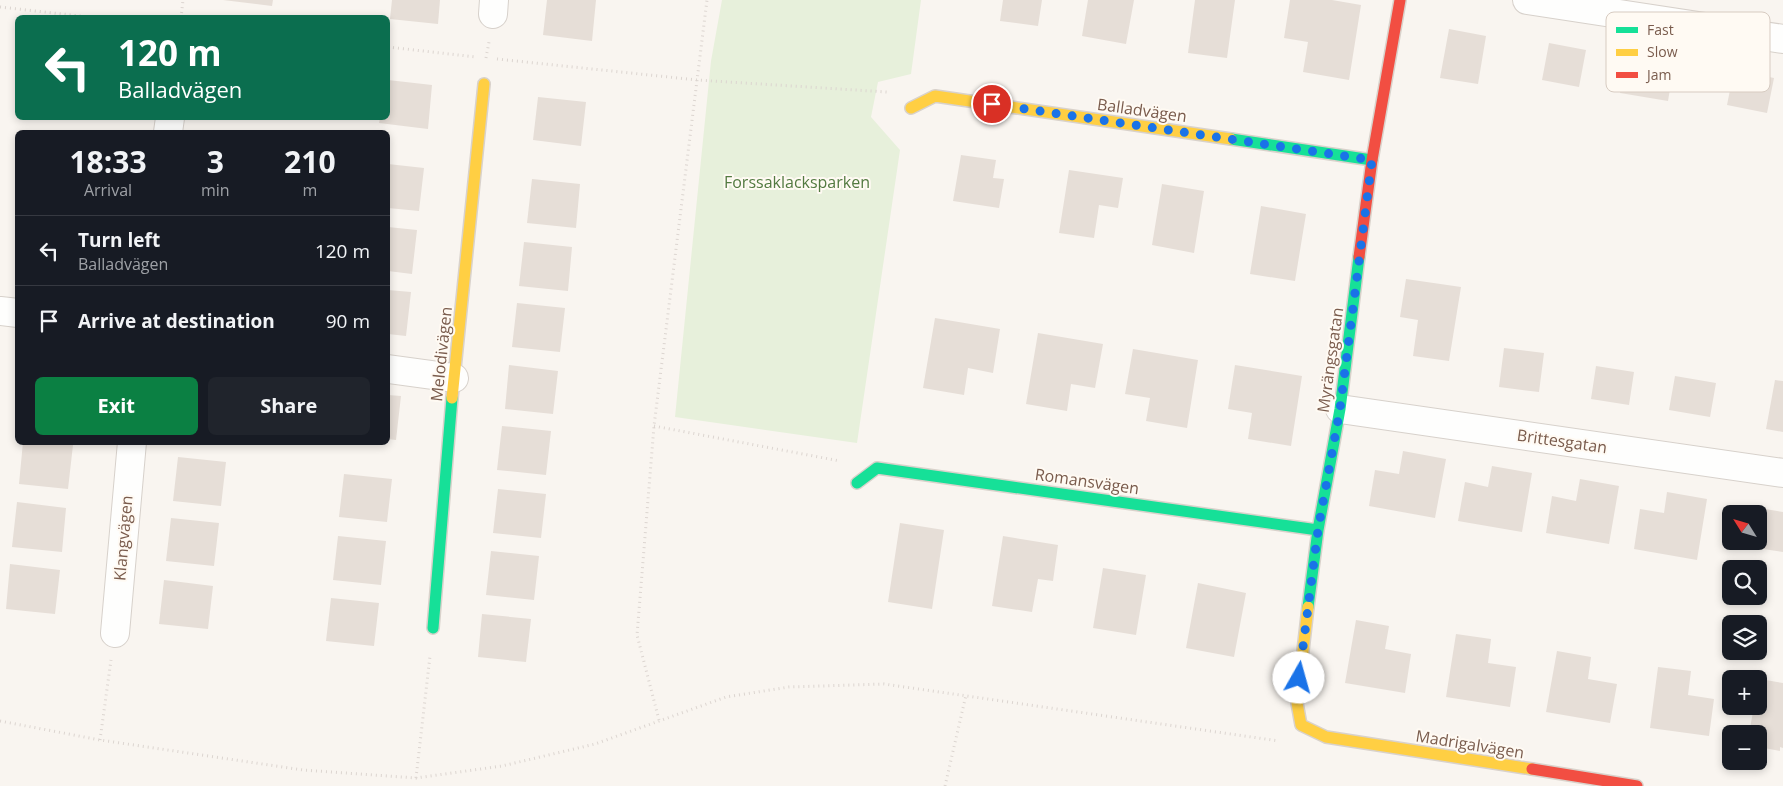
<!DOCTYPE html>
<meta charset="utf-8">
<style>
body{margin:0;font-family:"Open Sans",sans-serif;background:#20242c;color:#f1f3f6;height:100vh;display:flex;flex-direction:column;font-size:19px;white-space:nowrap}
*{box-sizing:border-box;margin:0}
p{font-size:16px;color:#9ea1a6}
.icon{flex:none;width:28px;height:28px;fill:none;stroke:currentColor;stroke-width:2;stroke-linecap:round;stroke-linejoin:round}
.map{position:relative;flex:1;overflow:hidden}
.sheet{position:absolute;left:15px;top:130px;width:375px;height:315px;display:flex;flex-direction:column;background:#171b24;border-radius:8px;box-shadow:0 2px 8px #0003}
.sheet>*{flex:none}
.banner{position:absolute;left:15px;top:15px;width:375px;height:105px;border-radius:8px;box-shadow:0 2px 8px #0003;background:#0b6e4f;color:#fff;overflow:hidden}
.needle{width:32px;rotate:307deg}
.buttons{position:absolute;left:1722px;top:505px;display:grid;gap:10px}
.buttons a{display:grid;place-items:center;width:45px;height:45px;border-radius:8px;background:#171b24;box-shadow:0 2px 8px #0003;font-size:25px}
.pin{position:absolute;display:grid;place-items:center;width:42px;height:42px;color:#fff;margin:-21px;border:2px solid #fff;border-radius:50%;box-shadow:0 1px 5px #0007}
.me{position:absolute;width:55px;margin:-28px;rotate:7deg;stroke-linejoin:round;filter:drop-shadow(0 0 4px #0008)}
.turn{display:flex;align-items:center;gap:18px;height:105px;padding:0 20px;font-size:22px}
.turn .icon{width:65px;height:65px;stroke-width:2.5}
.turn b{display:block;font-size:35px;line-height:42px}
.eta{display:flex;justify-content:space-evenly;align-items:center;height:85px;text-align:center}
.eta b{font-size:30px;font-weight:700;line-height:35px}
.cta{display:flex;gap:10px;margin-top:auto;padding:10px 20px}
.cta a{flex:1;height:58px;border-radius:8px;background:#0b8043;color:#fff;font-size:20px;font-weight:700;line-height:58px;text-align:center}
.cta a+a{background:#20242c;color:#f1f3f6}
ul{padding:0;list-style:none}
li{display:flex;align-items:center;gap:15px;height:70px;padding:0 20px;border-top:1px solid #363941}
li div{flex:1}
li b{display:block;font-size:19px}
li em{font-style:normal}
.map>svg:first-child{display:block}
</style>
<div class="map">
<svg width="1783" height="786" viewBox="0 0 1783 786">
<rect width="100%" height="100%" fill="#f9f5f0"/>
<path fill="#e7f0db" d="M722 0H921L911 74 878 82 871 117 900 150 857 443 675 417 711 61Z"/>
<path fill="#e6ded7" d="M223 0H273L272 6Z
M392 0H440L438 24 390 19Z
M547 0H596L592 41 543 35Z
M1003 0H1042L1038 26 1000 21Z
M1088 0H1134L1126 44 1082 36Z
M1195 0H1235L1227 58 1188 53Z
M1290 0H1332L1361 5 1349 80 1303 72 1308 42 1284 38Z
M1449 29 1486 36 1478 84 1440 78Z
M1549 43 1586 50 1579 87 1542 80Z
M1626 58 1674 65 1668 101 1620 93Z
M1734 70 1774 78 1767 113 1727 105Z
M388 80 432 85 428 129 379 123 380 118H388Z
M538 97 586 102 581 146 533 140Z
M961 155 996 160 993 178 1004 179 999 208 953 201Z
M388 164 424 168 419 211 388 208Z
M1069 170 1123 178 1118 208 1099 205 1094 238 1059 233Z
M532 179 580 184 576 228 527 223Z
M1162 184 1204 191 1194 253 1152 245Z
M1261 206 1306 214 1295 281 1250 274Z
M388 227 417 230 412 274 388 271Z
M524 242 572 247 568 291 519 286Z
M1406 279 1461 287 1449 361 1413 356 1418 320 1400 317Z
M388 290 411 292 406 336 388 334Z
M517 303 565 308 560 352 512 347Z
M935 318 1000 329 993 373 968 368 964 395 923 388Z
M1038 333 1103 344 1095 388 1071 384 1067 411 1026 404Z
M1504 348 1544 353 1539 392 1499 387Z
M1133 349 1198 360 1187 428 1146 421 1150 398 1125 394Z
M509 365 558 371 553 414 505 409Z
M1235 365 1302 376 1291 446 1248 439 1252 413 1228 409Z
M1596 366 1634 372 1629 405 1591 399Z
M1675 376 1716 383 1710 417 1669 410Z
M1775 380 1783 381V432L1766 429Z
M388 395 401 396 396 440 388 439Z
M502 426 551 431 546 475 497 470Z
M23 442 73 445 68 489 19 484Z
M1403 451 1446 459 1435 518 1369 506 1375 470 1399 474Z
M178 457 226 462 221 506 173 501Z
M1492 466 1532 473 1522 532 1458 521 1465 482 1488 487Z
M344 474 392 479 387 522 339 517Z
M1580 479 1619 486 1609 544 1546 533 1552 496 1576 501Z
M498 489 546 494 541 538 493 533Z
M1667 492 1707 499 1697 560 1634 549 1640 509 1664 513Z
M17 502 66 508 62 552 12 547Z
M1742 505 1783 512V552L1736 545V541H1759V514H1741Z
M171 518 219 523 214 566 166 561Z
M900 523 944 530 932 609 888 602Z
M338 536 386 541 381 585 333 580Z
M1003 536 1058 545 1053 581 1038 579 1032 612 992 606Z
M491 551 539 556 534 600 486 595Z
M10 564 60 570 55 614 6 609Z
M1103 568 1146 575 1136 635 1093 628Z
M164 580 213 586 208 629 159 624Z
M1198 583 1246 593 1234 657 1186 648Z
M331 598 379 603 374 646 326 641Z
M482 614 531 619 526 662 478 657Z
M1356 620 1389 626 1385 649 1411 654 1405 693 1345 683Z
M1456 634 1491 639 1488 663 1516 667 1510 707 1446 697Z
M1557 651 1591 657 1588 679 1617 684 1610 723 1546 712Z
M1658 667 1691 671 1688 695 1714 699 1709 736 1650 728Z
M1760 679 1783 683V748L1780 747V751L1759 747V734H1749L1754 706H1759Z"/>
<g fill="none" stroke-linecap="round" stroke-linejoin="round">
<defs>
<path id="street" d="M1527 0 1783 39
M493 14 494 0
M168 132 170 118
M0 311 18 313
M388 369 454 378
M1340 409 1783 473
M115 633 132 442"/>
<path id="fast" d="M1231 139 1372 160
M857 483 877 468 1318 530
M1308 607 1318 530 1340 409 1359 257
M433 628 452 398"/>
<path id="slow" d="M911 108 935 96 1231 139
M452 398 484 84
M1308 607 1297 703 1301 725 1326 737 1532 769"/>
<path id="jam" d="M1359 257 1372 160 1400 0
M1532 769 1637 786"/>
</defs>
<use href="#street" stroke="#d7d1cb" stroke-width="30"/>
<use href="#fast" stroke="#d9d2cb" stroke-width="14"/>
<use href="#slow" stroke="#d9d2cb" stroke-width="14"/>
<use href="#jam" stroke="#d9d2cb" stroke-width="14"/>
<path stroke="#dcd5d0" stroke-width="3" stroke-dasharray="1 4" stroke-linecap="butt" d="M0 7 98 18
M181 18 183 0
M388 47 476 57
M486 58 489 42
M497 59 697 80 887 92
M654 426 840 461
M659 720 637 635 654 426 707 0
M0 721 100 740 303 770 416 778 502 766 595 744 726 697 789 687 884 684 1279 741
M100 740 111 660
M416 778 430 656
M945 786 966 695"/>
<use href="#street" stroke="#fefefd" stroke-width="28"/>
<use href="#fast" stroke="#16e098" stroke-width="11"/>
<use href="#slow" stroke="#ffcf43" stroke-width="11"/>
<use href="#jam" stroke="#f24e42" stroke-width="11"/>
</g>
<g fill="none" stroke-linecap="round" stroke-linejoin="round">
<path stroke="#1a73e8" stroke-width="9" stroke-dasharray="0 16.2" d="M992 104 1372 160 1340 409 1318 530 1299 678"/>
</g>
<g text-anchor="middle" stroke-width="4" stroke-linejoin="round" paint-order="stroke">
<g font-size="16" fill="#7a5c4d" stroke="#fffaf3">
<text transform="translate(1142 110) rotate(8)" y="6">Balladvägen</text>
<text transform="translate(441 354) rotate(-84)" y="6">Melodivägen</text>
<text transform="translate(1330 360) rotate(-82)" y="6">Myrängsgatan</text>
<text transform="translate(1562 441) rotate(8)" y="6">Brittesgatan</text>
<text transform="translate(1087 481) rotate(8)" y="6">Romansvägen</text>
<text transform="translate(123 538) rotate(-85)" y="6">Klangvägen</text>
<text transform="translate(1470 744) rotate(9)" y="6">Madrigalvägen</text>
</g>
<g font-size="16" fill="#537a41" stroke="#fffaf3">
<text x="797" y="188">Forssaklacksparken</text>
</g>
</g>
<rect x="1606" y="12" width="164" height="80" rx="8" fill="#fffaf3" stroke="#d7cbc1" stroke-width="1"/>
<rect x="1616" y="27" width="22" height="6" fill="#16e098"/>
<rect x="1616" y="49" width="22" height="7" fill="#ffcf43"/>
<rect x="1616" y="72" width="22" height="6" fill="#f24e42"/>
<g font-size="14" fill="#7a5c4d">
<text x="1647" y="35">Fast</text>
<text x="1647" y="57">Slow</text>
<text x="1647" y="80">Jam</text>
</g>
</svg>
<div class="buttons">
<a><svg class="needle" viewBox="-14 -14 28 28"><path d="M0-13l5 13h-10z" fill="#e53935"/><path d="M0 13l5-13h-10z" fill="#9ea1a6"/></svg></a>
<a><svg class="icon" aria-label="search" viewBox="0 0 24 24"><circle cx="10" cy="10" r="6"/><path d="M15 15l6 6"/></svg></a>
<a><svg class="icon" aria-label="layers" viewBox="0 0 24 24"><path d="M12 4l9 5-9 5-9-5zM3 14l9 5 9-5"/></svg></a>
<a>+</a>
<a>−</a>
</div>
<div class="pin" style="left:992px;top:104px;background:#d93025"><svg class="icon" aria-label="arrive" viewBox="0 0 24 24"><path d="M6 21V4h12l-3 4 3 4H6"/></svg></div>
<svg class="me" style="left:1299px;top:678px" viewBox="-20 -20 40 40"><circle r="19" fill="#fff"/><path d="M0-13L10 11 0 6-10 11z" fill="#1a73e8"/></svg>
<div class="banner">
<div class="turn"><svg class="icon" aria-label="left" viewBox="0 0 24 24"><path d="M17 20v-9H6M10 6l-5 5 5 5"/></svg><div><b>120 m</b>Balladvägen</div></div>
</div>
<section class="sheet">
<div class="eta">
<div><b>18:33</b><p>Arrival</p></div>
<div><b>3</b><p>min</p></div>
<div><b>210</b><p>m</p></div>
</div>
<ul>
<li><svg class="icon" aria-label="left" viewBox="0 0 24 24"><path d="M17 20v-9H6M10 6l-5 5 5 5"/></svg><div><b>Turn left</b><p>Balladvägen</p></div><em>120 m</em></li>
<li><svg class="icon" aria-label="arrive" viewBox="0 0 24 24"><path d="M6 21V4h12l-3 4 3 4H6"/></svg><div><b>Arrive at destination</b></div><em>90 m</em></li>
</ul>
<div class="cta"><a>Exit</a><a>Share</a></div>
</section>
</div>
